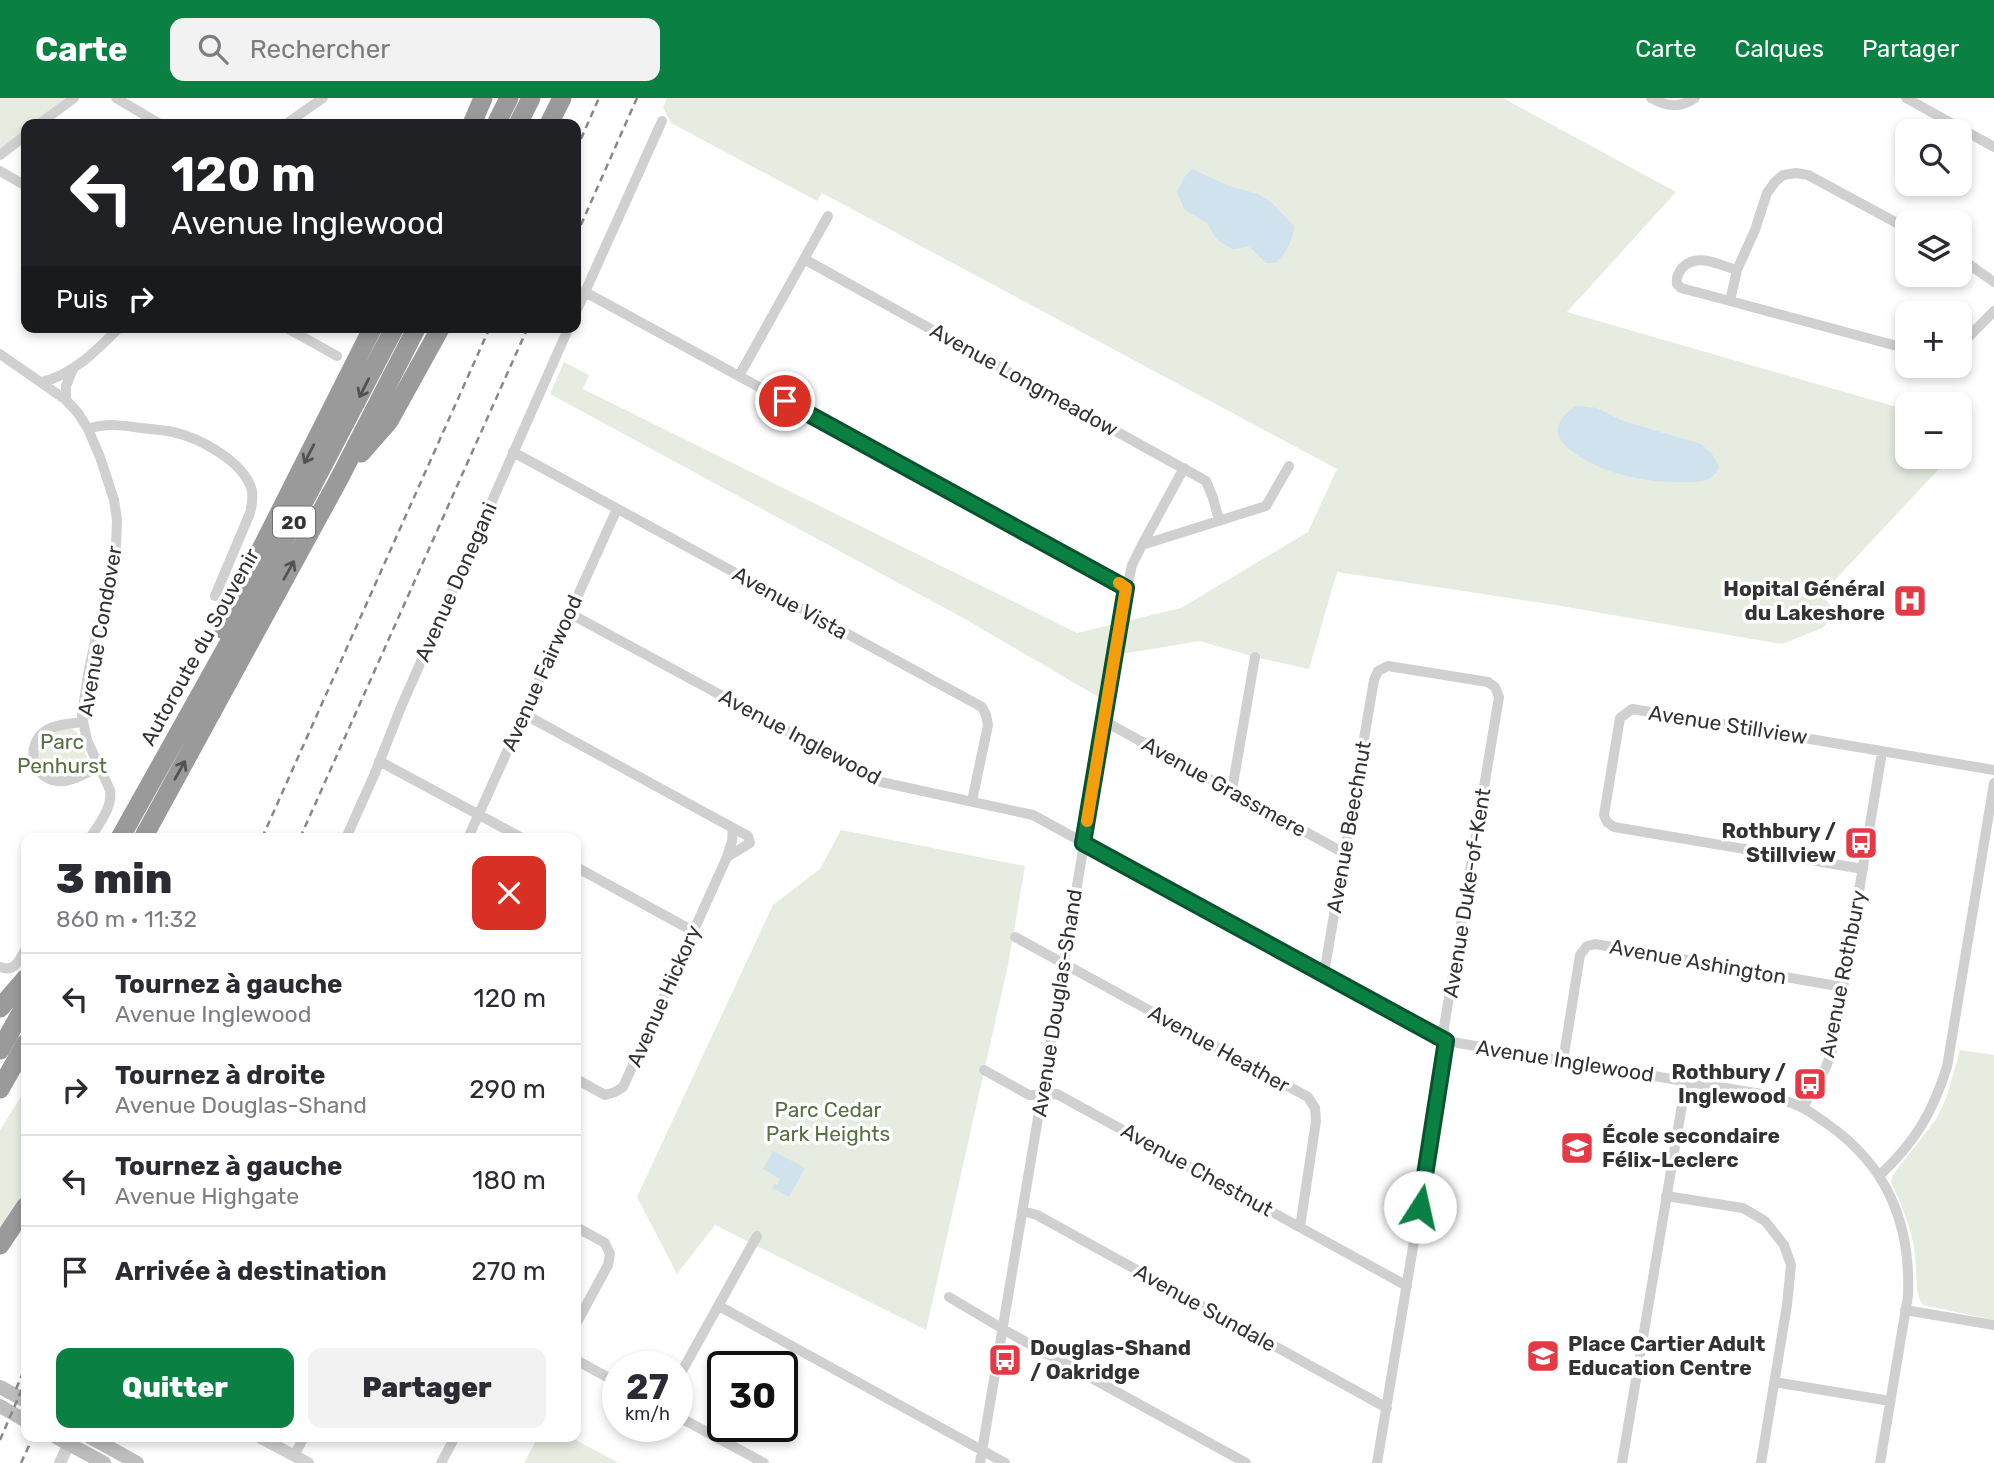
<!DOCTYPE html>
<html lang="fr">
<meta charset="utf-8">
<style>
body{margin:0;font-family:Rubik,sans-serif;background:#f2f2f3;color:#2b2b33;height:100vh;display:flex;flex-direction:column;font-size:26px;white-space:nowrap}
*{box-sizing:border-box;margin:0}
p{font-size:23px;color:#7c7c81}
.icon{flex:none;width:38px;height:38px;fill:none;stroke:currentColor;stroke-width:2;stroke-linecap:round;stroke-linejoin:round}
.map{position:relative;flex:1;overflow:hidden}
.drawer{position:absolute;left:21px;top:735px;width:560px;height:609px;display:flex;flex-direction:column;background:#fff;border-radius:14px;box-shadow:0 4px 10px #0003}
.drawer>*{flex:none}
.guide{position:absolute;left:21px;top:21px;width:560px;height:214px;border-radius:14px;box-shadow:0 4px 10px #0003;background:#202124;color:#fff;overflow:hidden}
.buttons{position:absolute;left:1895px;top:21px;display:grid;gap:14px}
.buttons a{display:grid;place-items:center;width:77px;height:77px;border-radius:14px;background:#fff;box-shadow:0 4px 10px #0003;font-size:35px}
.speed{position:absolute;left:602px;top:1253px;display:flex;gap:14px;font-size:35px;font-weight:700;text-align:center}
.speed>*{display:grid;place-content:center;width:91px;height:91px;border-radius:50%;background:#fff;box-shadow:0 4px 10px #0003;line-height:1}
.speed small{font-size:18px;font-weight:400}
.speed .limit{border:4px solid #111;border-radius:10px;background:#fff;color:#111}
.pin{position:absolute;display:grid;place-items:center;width:60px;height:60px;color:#fff;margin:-30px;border:4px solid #fff;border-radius:50%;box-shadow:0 2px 7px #0007}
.me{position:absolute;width:77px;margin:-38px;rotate:10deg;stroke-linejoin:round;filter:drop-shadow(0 0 5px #0008)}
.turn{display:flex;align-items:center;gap:24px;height:147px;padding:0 35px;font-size:32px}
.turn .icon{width:91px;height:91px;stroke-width:2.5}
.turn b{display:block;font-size:49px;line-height:60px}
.then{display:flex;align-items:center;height:66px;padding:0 35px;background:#0003;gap:14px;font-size:26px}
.round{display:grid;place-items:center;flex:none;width:74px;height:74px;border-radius:14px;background:#f2f2f3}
.head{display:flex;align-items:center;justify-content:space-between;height:119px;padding:0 35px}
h1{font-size:42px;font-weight:800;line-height:52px}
.action{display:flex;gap:14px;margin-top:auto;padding:14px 35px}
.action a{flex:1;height:80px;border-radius:14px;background:#0b8043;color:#fff;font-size:28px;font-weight:800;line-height:80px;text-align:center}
.action a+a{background:#f2f2f3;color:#2b2b33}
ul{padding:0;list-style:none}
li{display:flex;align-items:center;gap:21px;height:91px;padding:0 35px;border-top:2px solid #e1e1e2}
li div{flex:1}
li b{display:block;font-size:26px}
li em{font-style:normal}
header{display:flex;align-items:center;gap:42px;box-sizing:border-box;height:98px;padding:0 35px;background:#0b8043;color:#fff}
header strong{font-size:33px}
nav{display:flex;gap:38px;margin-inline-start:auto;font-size:24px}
.search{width:490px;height:63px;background:#f2f2f3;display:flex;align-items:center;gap:18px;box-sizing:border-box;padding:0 24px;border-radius:14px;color:#7c7c81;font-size:26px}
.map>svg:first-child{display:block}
</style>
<header>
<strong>Carte</strong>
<div class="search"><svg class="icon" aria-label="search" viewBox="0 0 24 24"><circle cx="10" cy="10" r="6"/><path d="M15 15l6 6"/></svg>Rechercher</div>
<nav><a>Carte</a><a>Calques</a><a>Partager</a></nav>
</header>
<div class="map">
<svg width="1994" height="1365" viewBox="0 0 1994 1365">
<rect width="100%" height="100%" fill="#fff"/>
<path fill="#e6ecdf" d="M0 0H65L32 26H26V31L0 51Z
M667 0H1503L1676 94 1567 214 1907 312 1908 359H1950L1821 497 1839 516 1822 530 1782 546 1555 507 1337 474 1309 571 1255 559 1200 543 1115 557 1107 604 965 521 550 296 564 264 589 277 583 291 1077 535 1181 510 1308 434 1337 371 822 95 817 103 671 25 663 9Z
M72 631C79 635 80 640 83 648 84 652 88 660 87 664 85 680 50 683 41 668 34 657 39 642 50 635 55 631 65 631 72 631Z
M841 732 1025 768 1008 867 926 1232 715 1127 677 1176 637 1099 773 807 820 771Z
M1960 952 1994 957V1222L1923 1207C1915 1196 1917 1182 1916 1169 1915 1138 1904 1112 1891 1084L1893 1077 1937 1020 1947 998Z
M26 990V1096L0 1135V1032Z
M538 1339H570L619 1365H524Z"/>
<path fill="#cfe2ee" d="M1192 71 1229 88 1258 96 1271 104 1294 128C1294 141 1285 157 1275 165H1266L1251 150 1248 149 1233 151 1220 144 1213 136 1207 125 1185 112 1177 94 1185 78Z
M1577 308 1597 310 1623 323 1701 346 1712 356 1719 368C1718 376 1710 381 1703 383 1663 388 1606 379 1573 354 1566 349 1558 342 1558 333 1558 321 1567 313 1577 308Z
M773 1053 805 1070 789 1099 772 1090 774 1086 777 1087 780 1081 763 1071Z"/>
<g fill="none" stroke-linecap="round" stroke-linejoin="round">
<path stroke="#d0d0d0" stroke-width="10" d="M116 0 160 26
M1651 0C1667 9 1680 10 1695 0
M1906 0 1994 49
M39 26 74 0
M286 26 323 0
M0 57 26 37
M0 73 26 88
M1908 131 1808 77 1796 75 1783 77 1775 84 1767 95 1755 132 1737 172 1730 203 1908 251
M1960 160 1994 184
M804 161 1206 383 1213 400 1219 422
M585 194 1127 490
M1730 203 1681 190 1677 186C1676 179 1678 176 1682 170 1697 154 1719 167 1737 172
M576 214 662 23
M285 229 337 258
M1960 248 1994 213
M0 256 66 302 78 315 88 331 100 359 114 402 117 422 116 448 88 576 82 618 87 642 110 692C113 709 99 726 90 740
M739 278 828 118
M42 284C73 277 98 251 120 229
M66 302V288L73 271
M88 331C106 325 122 327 141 330 151 331 162 332 173 334 200 340 245 364 252 393 253 401 252 408 250 415L215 498
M513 354 982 609 986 617 988 627 972 703
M1142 447 1184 370
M569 515 881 684 1033 717 1446 943 1767 997C1779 1001 1792 1004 1803 1010 1811 1014 1818 1020 1826 1025 1887 1067 1911 1125 1908 1198L1880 1365
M524 616 733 730 748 738 750 745 727 759 623 989 615 994 605 997 576 981
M1104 623 1344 755
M82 624C70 626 55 626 45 633 25 647 32 680 57 683 71 685 85 675 98 669
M379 663 522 740
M1232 692 1255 559
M346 740 375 675 401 609 569 229
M468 740 617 411
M727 759 732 743 733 730
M576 769 693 833
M1863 771 1614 729 1607 724 1604 717 1620 620 1632 611 1994 672
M1015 839 1308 999 1315 1010 1316 1023 1300 1129
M0 869C15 875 20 861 26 850
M1322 875 1326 864 1374 582 1378 573 1388 568 1488 584 1495 589 1499 599 1444 929 1446 951 1377 1365
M1563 963 1580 857 1587 848 1595 846 1843 889
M984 972 1029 997 1057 996 1407 1188
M1803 1009 1826 969 1833 950 1882 654
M1879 1078C1915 1044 1932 1016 1947 969L1994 685
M1666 1098 1743 1110 1765 1123 1784 1147 1791 1167 1787 1207 1761 1365
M1023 1113 1037 1117 1387 1310
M576 1129 605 1145 610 1156 608 1167 576 1226
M949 1199 1015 1238 1246 1365
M719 1208 1005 1365
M1905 1212 1994 1227
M576 1262 618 1285
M677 1282 757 1138
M1774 1284 1890 1303
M677 1318 764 1365
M294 1358 304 1339
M441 1365 455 1339
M980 1365 1127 490 1132 467 1142 447 1266 408 1289 368
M1622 1365 1686 983"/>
<path stroke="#d0d0d0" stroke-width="12" d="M259 1339 308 1365
M60 1365 72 1339"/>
<path stroke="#bdbdbd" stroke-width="14" d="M0 1289 26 1303
M0 1308 26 1323
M56 1339 104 1365
M90 1339 137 1365"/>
<path stroke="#9a9a9a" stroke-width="19" d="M472 26 483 0
M496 26 509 0
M518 26 531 0
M549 26 562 0
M361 355 389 323 441 229
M224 532 249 475 373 229
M120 740 248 511 395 229
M143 740 339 381 417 229
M0 910 26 880
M0 952 26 906
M0 991 26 945
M0 1147 26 1108"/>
<path stroke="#888" stroke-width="2.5" stroke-dasharray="7 5" stroke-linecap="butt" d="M576 52 599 0
M576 138 637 0
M262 740 490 229
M300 740 528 229
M16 1291 26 1268
M0 1342 26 1282
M21 1365 33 1339"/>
</g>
<defs><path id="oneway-shaft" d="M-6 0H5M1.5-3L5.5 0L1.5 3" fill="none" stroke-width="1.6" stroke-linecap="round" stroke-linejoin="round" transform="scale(1.75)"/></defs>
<g stroke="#525252">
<use href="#oneway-shaft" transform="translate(364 290) rotate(117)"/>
<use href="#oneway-shaft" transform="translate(309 356) rotate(117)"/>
<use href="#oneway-shaft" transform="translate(289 472) rotate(-61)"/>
<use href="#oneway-shaft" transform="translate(180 672) rotate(-61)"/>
</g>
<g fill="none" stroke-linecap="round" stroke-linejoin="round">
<defs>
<path id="route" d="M785 303 1126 490 1083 745 1446 943 1420 1109"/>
</defs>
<use href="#route" stroke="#07532c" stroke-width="18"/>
<use href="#route" stroke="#0b8043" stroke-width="12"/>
<path stroke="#f59e0b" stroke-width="12" d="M1087 723 1126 490 1119 485"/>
</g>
<defs>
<symbol id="hospital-square" viewBox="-11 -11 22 22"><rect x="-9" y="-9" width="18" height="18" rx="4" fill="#e63946" stroke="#fff"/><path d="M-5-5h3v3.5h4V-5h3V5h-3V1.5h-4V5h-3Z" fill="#fff"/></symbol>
<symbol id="bus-square" viewBox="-11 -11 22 22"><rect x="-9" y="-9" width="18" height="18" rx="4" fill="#e63946" stroke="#fff"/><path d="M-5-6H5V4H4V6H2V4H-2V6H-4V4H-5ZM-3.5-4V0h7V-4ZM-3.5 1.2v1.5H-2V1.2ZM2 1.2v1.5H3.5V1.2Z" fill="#fff"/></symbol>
<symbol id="school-square" viewBox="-11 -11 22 22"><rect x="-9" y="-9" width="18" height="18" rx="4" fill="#e63946" stroke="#fff"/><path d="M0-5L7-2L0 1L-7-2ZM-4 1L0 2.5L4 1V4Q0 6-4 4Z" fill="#fff"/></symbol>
</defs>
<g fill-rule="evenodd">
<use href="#hospital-square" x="1891" y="484" width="38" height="38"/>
<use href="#bus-square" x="1842" y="726" width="38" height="38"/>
<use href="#bus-square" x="1791" y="967" width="38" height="38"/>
<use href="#school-square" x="1558" y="1031" width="38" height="38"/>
<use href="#school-square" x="1524" y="1239" width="38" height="38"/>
<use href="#bus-square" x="986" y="1243" width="38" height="38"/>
</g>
<g text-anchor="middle" stroke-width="7" stroke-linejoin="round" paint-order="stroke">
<rect fill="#fff" stroke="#707070" stroke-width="2" x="273" y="408.5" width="42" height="31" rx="5"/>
<g font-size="19" font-weight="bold" fill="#333">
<text x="294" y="431">20</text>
</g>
<g font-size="21" fill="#333" stroke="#fff">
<text transform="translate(1024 282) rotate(29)" y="7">Avenue Longmeadow</text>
<text transform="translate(456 484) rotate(-66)" y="7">Avenue Donegani</text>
<text transform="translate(790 505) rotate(29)" y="7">Avenue Vista</text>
<text transform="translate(100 533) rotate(-80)" y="7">Avenue Condover</text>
<text transform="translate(200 549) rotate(-61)" y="7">Autoroute du Souvenir</text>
<text transform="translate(542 575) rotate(-66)" y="7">Avenue Fairwood</text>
<text transform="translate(1728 627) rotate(9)" y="7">Avenue Stillview</text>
<text transform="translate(800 639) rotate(28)" y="7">Avenue Inglewood</text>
<text transform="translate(1224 689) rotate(29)" y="7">Avenue Grassmere</text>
<text transform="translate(1349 729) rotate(-80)" y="7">Avenue Beechnut</text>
<text transform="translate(1467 795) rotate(-81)" y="7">Avenue Duke-of-Kent</text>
<text transform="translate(1698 864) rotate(10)" y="7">Avenue Ashington</text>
<text transform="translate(1843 876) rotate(-79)" y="7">Avenue Rothbury</text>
<text transform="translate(664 898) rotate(-66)" y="7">Avenue Hickory</text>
<text transform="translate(1057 905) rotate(-81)" y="7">Avenue Douglas-Shand</text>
<text transform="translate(1219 951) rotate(29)" y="7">Avenue Heather</text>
<text transform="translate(1565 963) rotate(9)" y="7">Avenue Inglewood</text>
<text transform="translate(1197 1072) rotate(29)" y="7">Avenue Chestnut</text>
<text transform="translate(1205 1210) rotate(29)" y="7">Avenue Sundale</text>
</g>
<g font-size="21" font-weight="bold" fill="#333" stroke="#fff" text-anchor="end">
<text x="1885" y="498">Hopital Général<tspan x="1885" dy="24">du Lakeshore</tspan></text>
<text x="1836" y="740">Rothbury /<tspan x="1836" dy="24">Stillview</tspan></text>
<text x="1786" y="981">Rothbury /<tspan x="1786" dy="24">Inglewood</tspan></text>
<text x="1602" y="1045" text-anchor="start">École secondaire<tspan x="1602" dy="24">Félix-Leclerc</tspan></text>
<text x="1568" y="1253" text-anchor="start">Place Cartier Adult<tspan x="1568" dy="24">Education Centre</tspan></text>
<text x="1030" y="1257" text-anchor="start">Douglas-Shand<tspan x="1030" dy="24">/ Oakridge</tspan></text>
</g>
<g font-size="21" fill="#56703f" stroke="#fff">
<text x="62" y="651">Parc<tspan x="62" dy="24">Penhurst</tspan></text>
<text x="828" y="1019">Parc Cedar<tspan x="828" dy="24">Park Heights</tspan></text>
</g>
</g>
</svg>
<div class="buttons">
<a><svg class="icon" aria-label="search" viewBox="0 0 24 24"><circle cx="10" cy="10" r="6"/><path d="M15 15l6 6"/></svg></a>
<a><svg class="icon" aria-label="layers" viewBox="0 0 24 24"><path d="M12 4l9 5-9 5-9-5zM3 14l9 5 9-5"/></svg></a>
<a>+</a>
<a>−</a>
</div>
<div class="speed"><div>27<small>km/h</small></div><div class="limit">30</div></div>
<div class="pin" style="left:785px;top:303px;background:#d93025"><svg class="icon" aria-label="arrive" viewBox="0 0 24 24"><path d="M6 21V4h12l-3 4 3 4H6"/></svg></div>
<svg class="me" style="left:1420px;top:1109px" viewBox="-20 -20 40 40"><circle r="19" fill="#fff"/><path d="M0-13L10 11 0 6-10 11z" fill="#0b8043"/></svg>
<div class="guide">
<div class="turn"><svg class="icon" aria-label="left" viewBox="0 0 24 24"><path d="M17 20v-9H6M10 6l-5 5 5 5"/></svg><div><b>120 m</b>Avenue Inglewood</div></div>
<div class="then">Puis<svg class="icon" aria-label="right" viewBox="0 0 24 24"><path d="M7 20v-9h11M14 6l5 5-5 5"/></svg></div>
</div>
<section class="drawer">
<div class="head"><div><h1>3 min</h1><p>860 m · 11:32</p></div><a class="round" style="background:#d93025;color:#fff"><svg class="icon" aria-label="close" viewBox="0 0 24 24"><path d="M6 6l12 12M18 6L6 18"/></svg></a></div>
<ul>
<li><svg class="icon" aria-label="left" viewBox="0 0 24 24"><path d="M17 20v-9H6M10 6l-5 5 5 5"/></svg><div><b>Tournez à gauche</b><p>Avenue Inglewood</p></div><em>120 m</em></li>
<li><svg class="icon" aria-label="right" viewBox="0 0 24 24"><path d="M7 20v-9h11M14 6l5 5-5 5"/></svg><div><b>Tournez à droite</b><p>Avenue Douglas-Shand</p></div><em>290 m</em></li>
<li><svg class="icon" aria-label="left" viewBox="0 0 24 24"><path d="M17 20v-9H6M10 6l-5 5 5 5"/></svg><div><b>Tournez à gauche</b><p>Avenue Highgate</p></div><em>180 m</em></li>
<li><svg class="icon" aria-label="arrive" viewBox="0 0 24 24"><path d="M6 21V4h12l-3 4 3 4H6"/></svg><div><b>Arrivée à destination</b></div><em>270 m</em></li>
</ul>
<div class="action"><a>Quitter</a><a>Partager</a></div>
</section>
</div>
